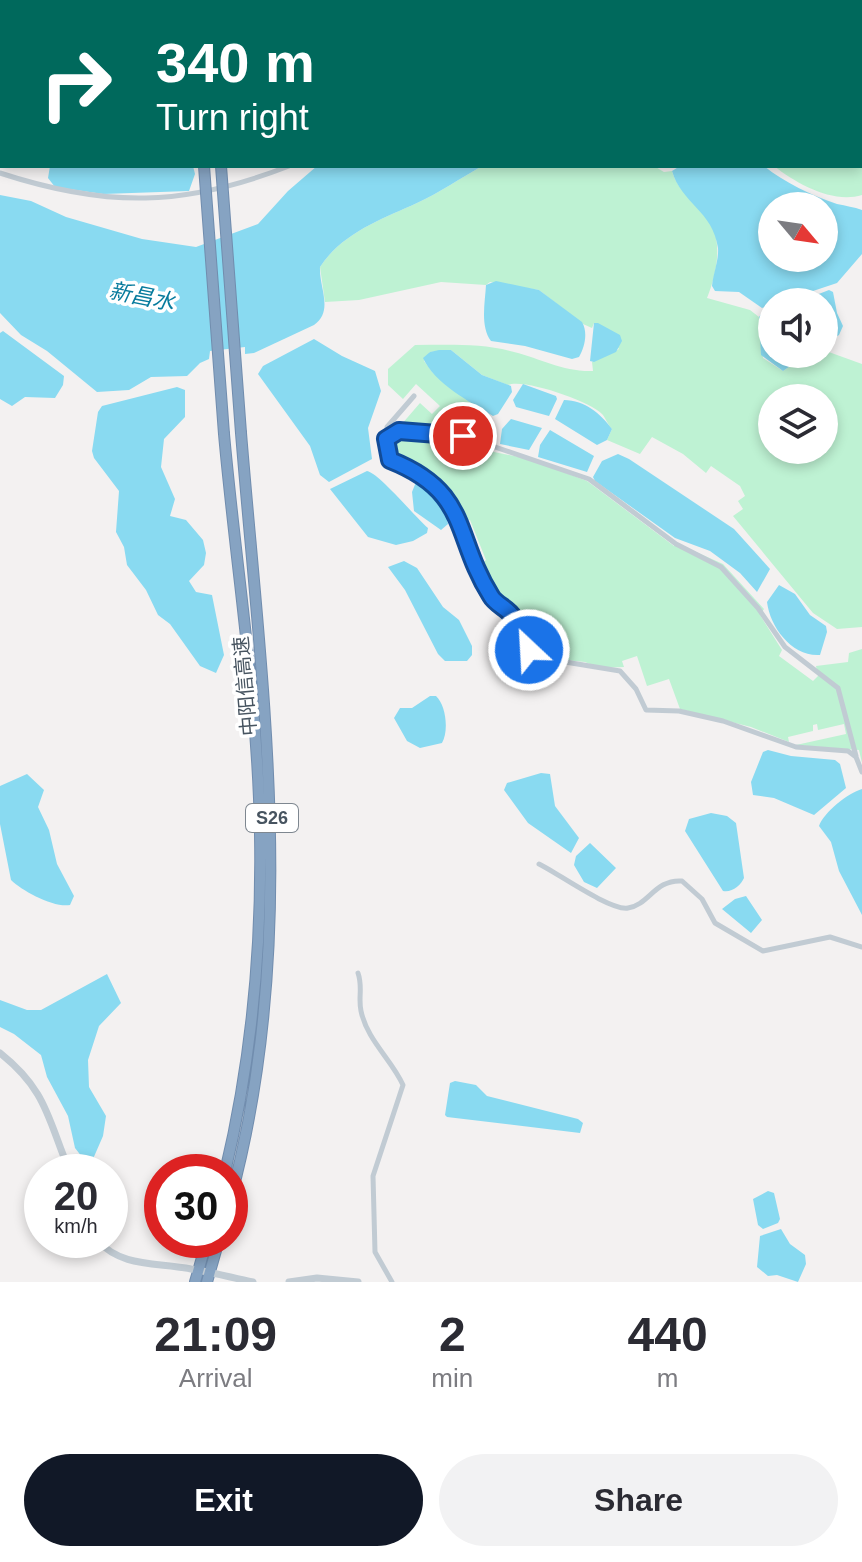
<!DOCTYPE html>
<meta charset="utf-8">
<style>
body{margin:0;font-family:Helvetica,"Noto Sans SC",sans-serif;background:#f2f2f3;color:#2b2b33;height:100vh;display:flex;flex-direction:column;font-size:30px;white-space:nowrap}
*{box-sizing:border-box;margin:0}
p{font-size:26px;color:#7c7c81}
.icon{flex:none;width:44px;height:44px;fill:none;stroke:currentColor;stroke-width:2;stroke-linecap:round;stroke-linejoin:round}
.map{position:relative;height:1282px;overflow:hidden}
.drawer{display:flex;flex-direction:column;background:#fff;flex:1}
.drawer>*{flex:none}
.guide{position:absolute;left:0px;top:0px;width:862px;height:168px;box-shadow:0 4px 12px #0003;background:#00695c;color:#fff;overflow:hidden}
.needle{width:52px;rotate:119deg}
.fabs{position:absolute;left:758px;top:192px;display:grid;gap:16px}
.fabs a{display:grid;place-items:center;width:80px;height:80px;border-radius:50%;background:#fff;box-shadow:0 4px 12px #0003;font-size:40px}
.speed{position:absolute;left:24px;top:1154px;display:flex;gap:16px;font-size:40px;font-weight:700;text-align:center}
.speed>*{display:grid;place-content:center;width:104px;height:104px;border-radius:50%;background:#fff;box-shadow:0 4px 12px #0003;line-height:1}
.speed small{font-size:20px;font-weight:400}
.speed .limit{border:12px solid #d22;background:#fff;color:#111}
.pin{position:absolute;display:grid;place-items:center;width:68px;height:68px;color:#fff;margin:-34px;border:4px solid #fff;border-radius:50%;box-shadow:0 2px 8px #0007}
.me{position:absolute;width:88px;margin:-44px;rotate:335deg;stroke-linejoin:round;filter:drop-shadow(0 0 6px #0008)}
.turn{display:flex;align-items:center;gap:28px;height:168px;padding:0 24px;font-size:36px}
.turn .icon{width:104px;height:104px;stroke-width:2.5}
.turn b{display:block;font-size:56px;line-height:68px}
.eta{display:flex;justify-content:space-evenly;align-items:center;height:136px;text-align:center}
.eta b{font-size:48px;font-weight:700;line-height:56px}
.cta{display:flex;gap:16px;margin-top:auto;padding:16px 24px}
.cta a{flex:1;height:92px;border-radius:48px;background:#111827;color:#fff;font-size:32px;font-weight:700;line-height:92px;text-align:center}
.cta a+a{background:#f2f2f3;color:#2b2b33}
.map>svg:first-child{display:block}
</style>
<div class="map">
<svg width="862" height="1282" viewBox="0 0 862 1282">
<rect width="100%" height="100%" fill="#f3f1f1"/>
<path fill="#bef2d3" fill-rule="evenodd" d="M778 0H862V195C833 204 797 184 774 166H860V2H776Z
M482 166H654L664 172 672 171C678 193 695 199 707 216 724 240 717 273 707 298L750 310 759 317 763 358 783 371 808 354H824V348L826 351 862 364V627L837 629 813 613 733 516 743 509 738 501 745 496 740 486 711 466 706 473 683 454 652 437 640 454 607 440 612 429C608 425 605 417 602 414 590 401 523 378 508 385L482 375 451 350 430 352 424 361 433 373 484 411 482 417 495 424 489 451 529 459 587 481 674 546 676 543 723 564 764 609 760 615 782 650 779 656 813 681 818 676 816 666 848 662 849 653 862 649V763L859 750 796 745 846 734 844 724 818 730 817 724 813 725V731L788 737 789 742 751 727 680 709 669 679 647 686 637 656 622 661 624 667 600 668 585 662 556 659 527 646 515 616 491 591 479 565 486 560 470 520 465 521 432 479 392 455 388 440 420 403 432 414 440 406 416 384 403 399 388 385V369L415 345C449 345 482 343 514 352 542 359 563 372 593 371L592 362 619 349 594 323 592 328 583 324 539 290 490 282 486 285 441 282 359 300 325 302 320 267C342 233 382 219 417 203 439 193 461 178 482 166ZM772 398H824V450H772Z"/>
<path fill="#89daf1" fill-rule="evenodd" d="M50 166H193L195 174 189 191 103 194 55 187 48 178Z
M317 166H482C461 178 439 193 417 203 382 219 342 233 320 267 319 288 334 311 314 325L254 353 245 354V347L210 351 209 359 200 363 187 376 151 377 129 390 97 392 47 351 21 335 0 313V195L31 201 66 217 142 239 196 247 258 224 288 191Z
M680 166H764C785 183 811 195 837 204 846 206 854 207 862 210V254L837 283 762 308 739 292 715 291 712 286C713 274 719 260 718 248 713 211 681 203 672 171ZM772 206H824V258H772Z
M496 281 539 290 582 322C588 332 585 347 579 357L572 359 525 346 491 341C480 326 485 303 486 285Z
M829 290 833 292 837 313 843 326 839 335 824 344V302H798Z
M772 311V354H808L783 371 761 355 759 317 763 312Z
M594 323H598L620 335 622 341 616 352 594 362 590 361Z
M3 331 64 376 63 385 55 398 25 397 12 406 0 399V333Z
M314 339 342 356 375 371 381 391 368 428 372 459 329 482 320 475 310 446 258 374 263 366Z
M439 350H451L482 375 511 386 512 392 498 414 493 416C470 402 434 383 423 358L430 352Z
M523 384 556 396 557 399 549 416 516 407 513 400Z
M177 387 185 390V417L164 439 161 467 175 499 170 516 186 520 203 540 206 553 204 565 189 581 196 592 212 595 224 655 216 673 200 666 170 624 158 615 146 590 127 565 124 547 116 532 119 491 94 458 92 451 98 412 102 406Z
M564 400C585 400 601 414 612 429L607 440 597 445 555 419Z
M511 419 542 428 529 450 500 444 502 429Z
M550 430 594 456 587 472 538 457 540 445Z
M618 454 629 459 734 529 770 569 757 592 740 573 710 551 675 538 595 481 593 477 602 461Z
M367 471C379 473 415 517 428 528L427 533 413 541 396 545 368 537 330 489Z
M416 482C435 485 445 507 448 524L441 530 414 511 412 492Z
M404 561 417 568 443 607 459 620 472 646V655L467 661H445L438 654 405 590 388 567Z
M779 585 795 594 810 615 826 626 827 632 820 655C792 657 770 627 767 602Z
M430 696H436C446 705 449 731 442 743L420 748 407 741 394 718 400 708H412Z
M768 750 791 756 835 760 840 764 846 788 814 815 774 798 753 795 751 782 763 752Z
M541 773 550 774 555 806 579 838 571 853 528 823 504 790 507 783Z
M27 774 44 790 38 807 49 830 57 864 74 896 70 905C54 908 22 891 11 880L0 824V786Z
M862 789V915L839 871 831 842 819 826C824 812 848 793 862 789Z
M711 813 727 816 736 823 744 878C741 885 732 893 723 891L685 831 689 819Z
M590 843 616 868 597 888 584 882 574 865 576 856Z
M746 896 762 920 751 933 722 909 735 899Z
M107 974 121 1003 99 1026 88 1060 89 1087 106 1116 103 1136 93 1159 86 1162 75 1148 68 1116 47 1077 41 1055 14 1034 0 1027V1000L27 1010H41Z
M455 1081 476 1085 487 1096 578 1119 583 1123 580 1133 447 1117 445 1115 450 1083Z
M768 1191 774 1193 780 1219 778 1223 763 1229 758 1225 753 1199Z
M781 1229 790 1244 805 1255 806 1264 798 1282 777 1275 768 1276 757 1267 760 1236Z"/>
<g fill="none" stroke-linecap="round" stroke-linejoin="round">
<defs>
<path id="motorway" d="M191 0V2
M208 0V2
M224 434C236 568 258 700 260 834 262 946 251 1063 225 1172
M230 1201C300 944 262 692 241 433
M195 1282 207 1240
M207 1282 219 1240"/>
</defs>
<use href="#motorway" stroke="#718dae" stroke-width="12"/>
<path stroke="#c1cbd3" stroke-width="5" d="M453 2 454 0
M0 173C107 208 184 207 289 166
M386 439 399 431 463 436 589 479 676 544 721 567 758 608 785 647 838 688 856 756
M385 459 396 462 429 480 457 512 489 594 512 615 523 646 547 659 620 671 636 689 646 710 679 711 723 721 796 747 848 751 856 757 862 772
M390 459 387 427 414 396
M539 864C556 872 610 911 628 908 649 905 655 879 682 881L702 899 715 923 763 951 830 937 862 947
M358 973C363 987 358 998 361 1011 367 1040 392 1060 403 1085L373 1176 375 1252 392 1282"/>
<path stroke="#c1cbd3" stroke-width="7" d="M0 1053C48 1091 48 1121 70 1172
M97 1240C122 1268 157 1262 191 1269 212 1272 233 1278 253 1282
M289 1282 317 1278 358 1282"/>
<use href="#motorway" stroke="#86a3c2" stroke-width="10"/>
<defs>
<path id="motorway-bridge" d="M204 166 224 434
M221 166 241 433"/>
</defs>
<use href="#motorway-bridge" stroke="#718dae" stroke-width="12" stroke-linecap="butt"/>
<use href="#motorway-bridge" stroke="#86a3c2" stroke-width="10"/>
</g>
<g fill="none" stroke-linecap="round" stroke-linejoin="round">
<defs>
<path id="route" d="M463 436 399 431 386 439 390 460C471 492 453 536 491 596 496 605 508 608 513 617 520 630 517 640 529 650"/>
</defs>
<use href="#route" stroke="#114b97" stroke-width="20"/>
<use href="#route" stroke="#1a73e8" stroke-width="14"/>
</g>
<g text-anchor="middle" stroke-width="7" stroke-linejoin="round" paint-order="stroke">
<rect fill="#fff" stroke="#7e8790" stroke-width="2" x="246" y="804" width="52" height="28" rx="6"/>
<g font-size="18" font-weight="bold" fill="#475460">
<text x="272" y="824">S26</text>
</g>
<g font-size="20" fill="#475460" stroke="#fff">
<text transform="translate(245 686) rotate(-95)" y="7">中阳信高速</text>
</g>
<g font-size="22" font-style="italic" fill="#077b9d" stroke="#fff">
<text transform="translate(142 296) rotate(11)" y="8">新昌水</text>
</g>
</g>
</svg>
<div class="fabs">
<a><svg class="needle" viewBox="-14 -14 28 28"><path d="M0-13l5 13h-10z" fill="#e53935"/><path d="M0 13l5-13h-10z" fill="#7c7c81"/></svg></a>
<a><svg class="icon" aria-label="sound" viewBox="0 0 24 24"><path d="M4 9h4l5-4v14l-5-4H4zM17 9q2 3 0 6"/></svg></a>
<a><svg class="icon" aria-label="layers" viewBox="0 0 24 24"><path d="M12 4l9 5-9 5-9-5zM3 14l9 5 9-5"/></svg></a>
</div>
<div class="speed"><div>20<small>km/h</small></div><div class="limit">30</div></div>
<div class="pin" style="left:463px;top:436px;background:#d93025"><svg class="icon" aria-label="arrive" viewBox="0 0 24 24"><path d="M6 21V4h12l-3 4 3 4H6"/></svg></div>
<svg class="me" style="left:529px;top:650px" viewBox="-20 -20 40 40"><circle r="17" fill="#1a73e8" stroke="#fff" stroke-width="3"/><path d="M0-11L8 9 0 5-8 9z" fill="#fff"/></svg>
<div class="guide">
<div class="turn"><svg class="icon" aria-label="right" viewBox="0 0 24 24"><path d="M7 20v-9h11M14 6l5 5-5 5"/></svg><div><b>340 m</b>Turn right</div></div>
</div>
</div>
<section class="drawer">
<div class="eta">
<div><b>21:09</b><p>Arrival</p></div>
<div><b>2</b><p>min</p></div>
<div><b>440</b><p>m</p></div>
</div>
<div class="cta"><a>Exit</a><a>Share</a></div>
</section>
